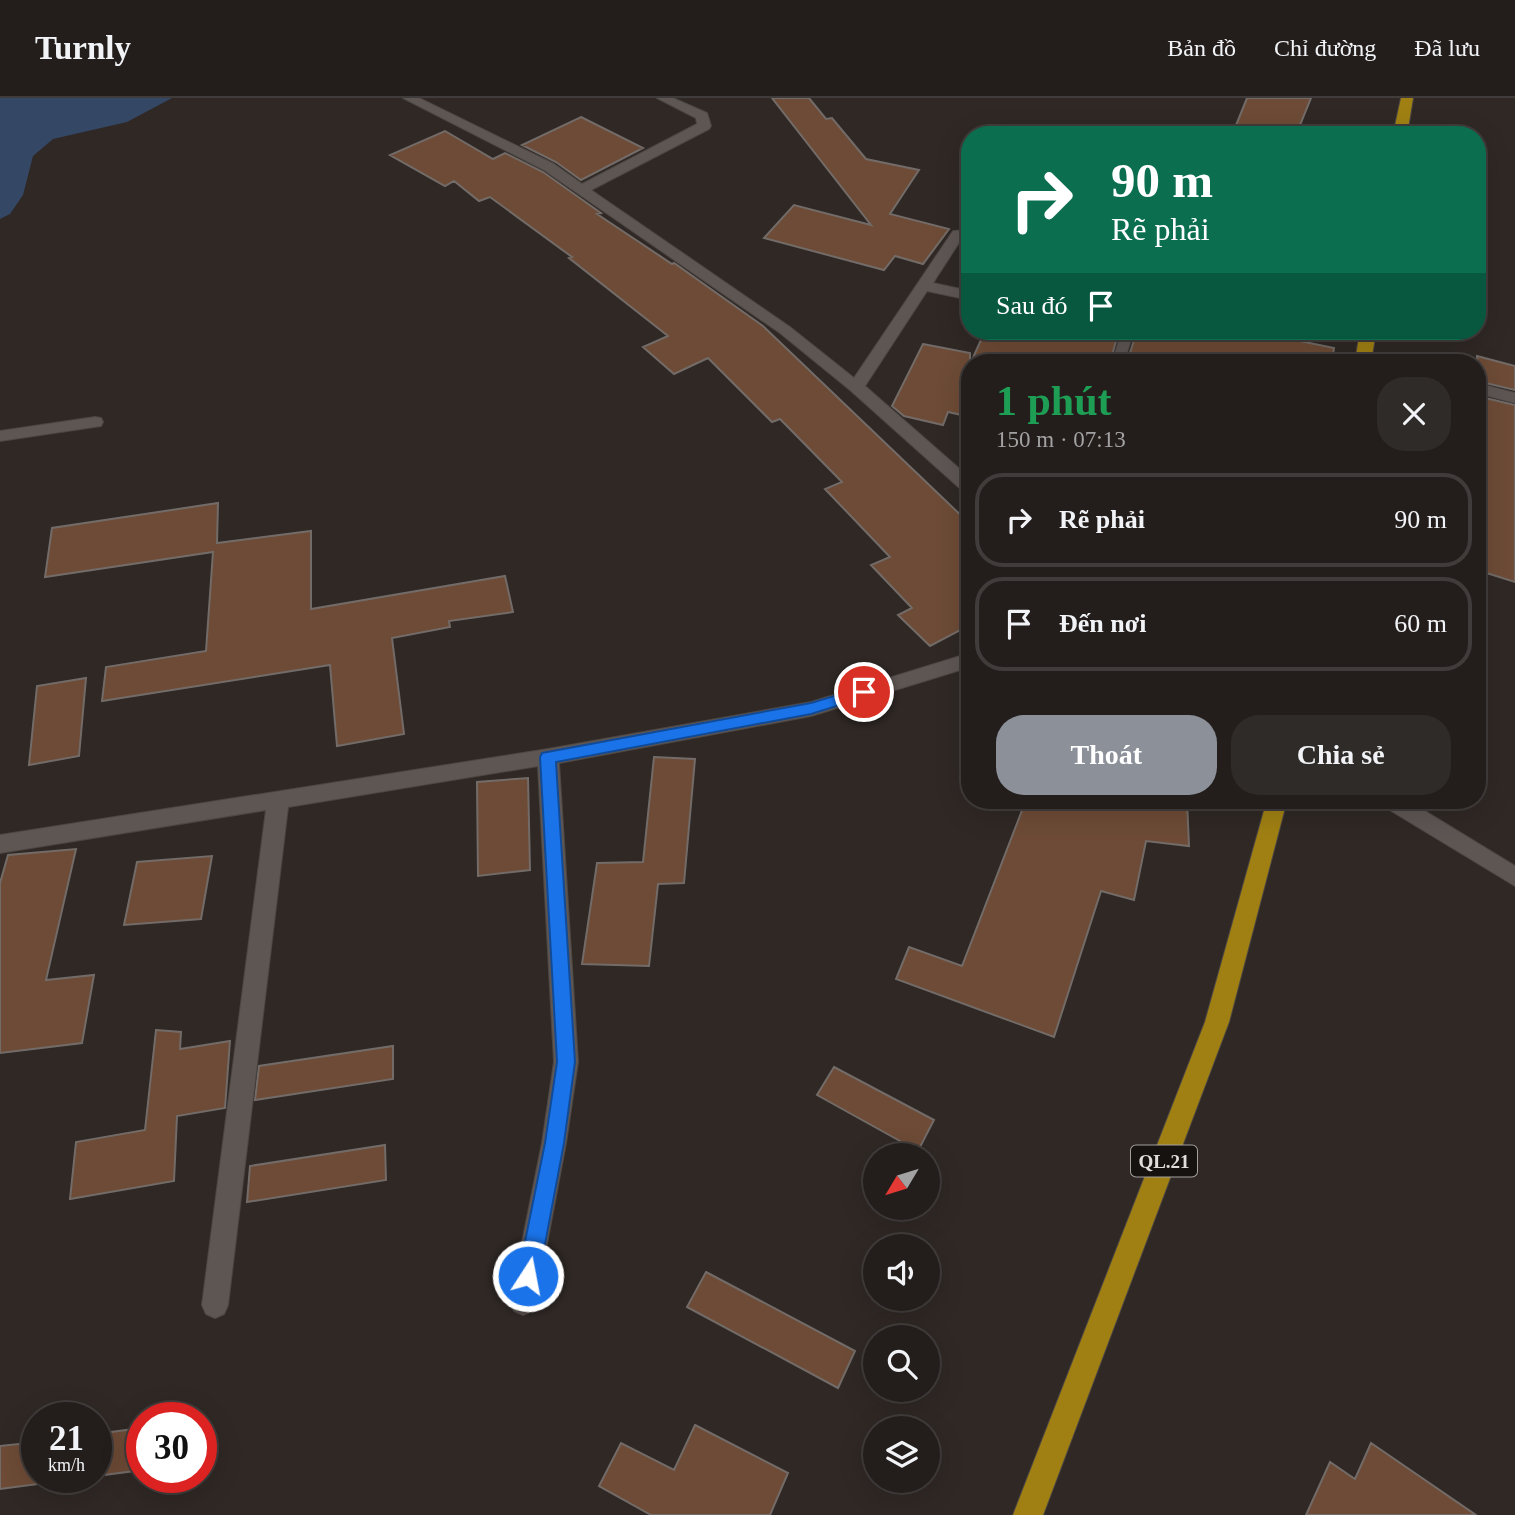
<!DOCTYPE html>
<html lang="vi">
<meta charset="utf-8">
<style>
body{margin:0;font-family:"Times New Roman",serif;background:#2f2b29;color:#f1f3f6;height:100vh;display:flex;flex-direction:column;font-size:26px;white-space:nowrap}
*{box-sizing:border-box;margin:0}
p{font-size:23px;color:#a3a2a3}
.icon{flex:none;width:38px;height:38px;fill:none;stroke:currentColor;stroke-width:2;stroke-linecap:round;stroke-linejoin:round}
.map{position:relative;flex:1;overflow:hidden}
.drawer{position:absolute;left:961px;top:256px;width:525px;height:455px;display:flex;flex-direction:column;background:#231e1c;border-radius:28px;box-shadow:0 7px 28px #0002,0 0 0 2px #403c3b}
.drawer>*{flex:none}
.top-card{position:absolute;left:961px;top:28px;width:525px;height:214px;border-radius:28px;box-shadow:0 7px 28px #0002,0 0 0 2px #403c3b;background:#0b6e4f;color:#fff;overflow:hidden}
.needle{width:46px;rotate:232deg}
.buttons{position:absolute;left:863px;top:1045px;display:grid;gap:14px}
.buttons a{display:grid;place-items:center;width:77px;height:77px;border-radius:50%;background:#231e1c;box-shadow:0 7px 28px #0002,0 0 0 2px #403c3b;font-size:35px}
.speed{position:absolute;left:21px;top:1304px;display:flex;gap:14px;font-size:35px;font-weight:700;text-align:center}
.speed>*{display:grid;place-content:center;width:91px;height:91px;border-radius:50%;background:#231e1c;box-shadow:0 7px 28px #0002,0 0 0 2px #403c3b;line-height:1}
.speed small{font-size:18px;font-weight:400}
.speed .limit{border:10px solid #d22;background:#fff;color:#111}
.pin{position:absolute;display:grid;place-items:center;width:60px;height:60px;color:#fff;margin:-30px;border:4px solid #fff;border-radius:50%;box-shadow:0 2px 7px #0007}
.me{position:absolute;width:77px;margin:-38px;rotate:11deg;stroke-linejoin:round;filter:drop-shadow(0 0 5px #0008)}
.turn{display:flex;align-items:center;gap:24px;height:147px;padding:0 35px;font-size:32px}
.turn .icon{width:91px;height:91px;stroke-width:2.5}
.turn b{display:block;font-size:49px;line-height:60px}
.then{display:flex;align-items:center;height:66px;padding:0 35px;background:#0003;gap:14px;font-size:26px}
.round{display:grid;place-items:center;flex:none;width:74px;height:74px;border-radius:28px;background:#2f2b29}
.head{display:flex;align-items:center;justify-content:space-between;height:119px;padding:0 35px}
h1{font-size:42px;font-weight:700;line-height:52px;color:#1e9e55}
.action{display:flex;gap:14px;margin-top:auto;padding:14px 35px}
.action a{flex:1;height:80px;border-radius:28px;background:#8c9099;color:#fff;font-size:28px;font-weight:700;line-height:80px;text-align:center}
.action a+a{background:#2f2b29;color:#f1f3f6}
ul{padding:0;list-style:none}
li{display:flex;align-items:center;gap:21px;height:94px;margin:0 14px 10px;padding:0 21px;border:4px solid #403c3b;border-radius:28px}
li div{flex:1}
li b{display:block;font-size:26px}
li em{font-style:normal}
header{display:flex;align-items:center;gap:42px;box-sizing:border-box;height:98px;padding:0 35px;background:#231e1c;border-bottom:2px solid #403c3b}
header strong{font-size:33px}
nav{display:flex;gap:38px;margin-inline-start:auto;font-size:24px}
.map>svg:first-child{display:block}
</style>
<header>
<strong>Turnly</strong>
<nav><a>Bản đồ</a><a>Chỉ đường</a><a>Đã lưu</a></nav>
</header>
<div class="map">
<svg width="1515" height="1417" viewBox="0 0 1515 1417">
<rect width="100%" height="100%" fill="#2f2825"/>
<path fill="#344765" d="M0 0H172L127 24 53 41 33 58 23 97 10 116 0 121Z"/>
<path fill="#6d4b36" stroke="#726b67" stroke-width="2" d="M772 0H809L826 21 832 20 866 61 919 72 890 116 949 131 923 166 895 158 884 172 764 140 794 107 871 127Z
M1247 0H1311L1296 37H1232Z
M581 19 643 50 581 82 556 64 522 47Z
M445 33 493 61 505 55 543 74 601 115 597 116 672 166 674 165 763 228 970 426V527L930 548 898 517 912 510 871 467 890 459 825 391 842 384 780 321 772 324 708 260 674 276 643 249 668 238 569 160 572 159 490 99 479 103 454 83 445 88 390 57Z
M985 233H1107L1117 240 1110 264H971Z
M1137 233H1252L1334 250 1332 264H1127Z
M923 246 970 255V319L948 314 943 327 904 318 892 308Z
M1477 258 1515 268V292L1477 283Z
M1477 298 1515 307V484L1477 472Z
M218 405 217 445 311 433V511L505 478 513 514 449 523 450 529 392 540 404 636 337 648 330 567 102 603 106 569 206 553 213 454 45 479 52 430Z
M86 580 79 658 29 667 37 588Z
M654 659 695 661 684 785 658 786 649 868 582 866 597 765 643 764Z
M528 680 530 772 478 778 477 684Z
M1026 702H1187L1189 748 1146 743 1134 802 1101 793 1054 939 896 881 909 849 962 868Z
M76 751 46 882 94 877 82 945 0 955V785L8 757Z
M212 758 201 821 124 827 137 764Z
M156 932 181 934 180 951 230 943 225 1010 177 1018 174 1083 70 1101 76 1044 145 1032Z
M393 948V981L255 1002 259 968Z
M834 969 934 1022 918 1053 817 997Z
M385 1047 386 1082 247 1104 250 1068Z
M706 1174 855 1253 838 1290 687 1209Z
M695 1327 788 1375 770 1417H651L599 1388 621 1345 674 1372Z
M142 1330V1372L96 1378V1336Z
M37 1344V1379H91L0 1391V1348Z
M1371 1345 1476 1417H1306L1330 1364 1355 1381Z"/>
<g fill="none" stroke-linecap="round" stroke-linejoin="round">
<defs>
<path id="service" d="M1122 233H1134L1124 264H1112Z"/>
<path id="minor" d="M403 0H419L554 66 582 86 697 26 696 20 657 0H673L707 15 711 28 709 31 591 92 790 229 854 280 953 133 970 132V140H962L933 185 970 193V202L927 193 865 288 970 380V396L964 394 850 292 780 235 544 72Z
M1110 233H1134L1136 235 1128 240 1113 236Z
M1477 285 1515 295V305L1477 295Z
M95 319 101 320 103 324 101 328 0 343V333Z
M970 555V569L811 618 559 665 578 964 566 1045 536 1204 532 1213 523 1217 514 1213 510 1204 542 1045 554 964 538 668 288 709 228 1207 224 1216 215 1220 206 1216 202 1207 266 712 0 755V737L548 651 811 604Z
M1380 702H1407L1515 768V788L1383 708Z"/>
<path id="trunk" d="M1401 0H1413L1407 37H1393Z
M1360 233H1376L1371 264H1355Z
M1267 702H1287L1229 924 1043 1417H1013L1205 924Z"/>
</defs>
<use href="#service" stroke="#4c4643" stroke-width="2"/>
<use href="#minor" stroke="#4c4643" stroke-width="2"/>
<use href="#trunk" stroke="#4c4643" stroke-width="2"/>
<use href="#service" fill="#5e5653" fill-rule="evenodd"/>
<use href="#minor" fill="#5e5653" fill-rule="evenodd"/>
<use href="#trunk" fill="#a08013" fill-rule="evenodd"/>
</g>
<path fill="#1a73e8" stroke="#114b97" stroke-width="2" d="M864 589 869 591 871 594 869 598 811 616 556 664 575 964 564 1045 539 1178 536 1185 528 1188 521 1185 518 1178 545 1045 557 964 540 659 542 655 811 605Z"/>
<g text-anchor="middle" stroke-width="5" stroke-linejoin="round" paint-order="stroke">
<rect fill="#151210" stroke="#a4a09e" stroke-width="2" x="1131" y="1047.5" width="66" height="31" rx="5"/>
<g font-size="19" font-weight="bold" fill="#e1dddb">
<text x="1164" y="1070">QL.21</text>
</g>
</g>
</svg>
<div class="buttons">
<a><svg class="needle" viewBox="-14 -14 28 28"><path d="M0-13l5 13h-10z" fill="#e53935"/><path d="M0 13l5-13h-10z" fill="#a3a2a3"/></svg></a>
<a><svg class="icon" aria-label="sound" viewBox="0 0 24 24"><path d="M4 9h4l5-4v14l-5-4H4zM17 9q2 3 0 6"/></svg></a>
<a><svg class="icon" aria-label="search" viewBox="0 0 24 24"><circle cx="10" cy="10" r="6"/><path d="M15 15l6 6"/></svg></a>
<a><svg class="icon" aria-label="layers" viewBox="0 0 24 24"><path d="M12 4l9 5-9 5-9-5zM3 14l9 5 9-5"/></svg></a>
</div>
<div class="speed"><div>21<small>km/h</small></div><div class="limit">30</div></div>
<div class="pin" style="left:864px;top:594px;background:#d93025"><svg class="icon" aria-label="arrive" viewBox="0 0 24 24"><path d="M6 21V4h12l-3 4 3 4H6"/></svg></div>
<svg class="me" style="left:528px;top:1178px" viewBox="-20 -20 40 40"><circle r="17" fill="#1a73e8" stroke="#fff" stroke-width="3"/><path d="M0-11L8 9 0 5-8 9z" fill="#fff"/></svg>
<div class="top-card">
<div class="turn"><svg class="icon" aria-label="right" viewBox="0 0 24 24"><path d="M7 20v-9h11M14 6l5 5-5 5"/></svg><div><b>90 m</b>Rẽ phải</div></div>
<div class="then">Sau đó<svg class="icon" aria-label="arrive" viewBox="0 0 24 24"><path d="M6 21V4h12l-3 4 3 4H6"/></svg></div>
</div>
<section class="drawer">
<div class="head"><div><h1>1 phút</h1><p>150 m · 07:13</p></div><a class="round"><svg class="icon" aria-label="close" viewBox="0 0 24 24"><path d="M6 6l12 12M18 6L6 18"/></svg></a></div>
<ul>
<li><svg class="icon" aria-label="right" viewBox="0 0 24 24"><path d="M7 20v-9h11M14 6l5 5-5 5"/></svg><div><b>Rẽ phải</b></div><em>90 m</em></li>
<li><svg class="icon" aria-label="arrive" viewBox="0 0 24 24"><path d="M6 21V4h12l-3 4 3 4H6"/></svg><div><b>Đến nơi</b></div><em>60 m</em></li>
</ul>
<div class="action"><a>Thoát</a><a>Chia sẻ</a></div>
</section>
</div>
